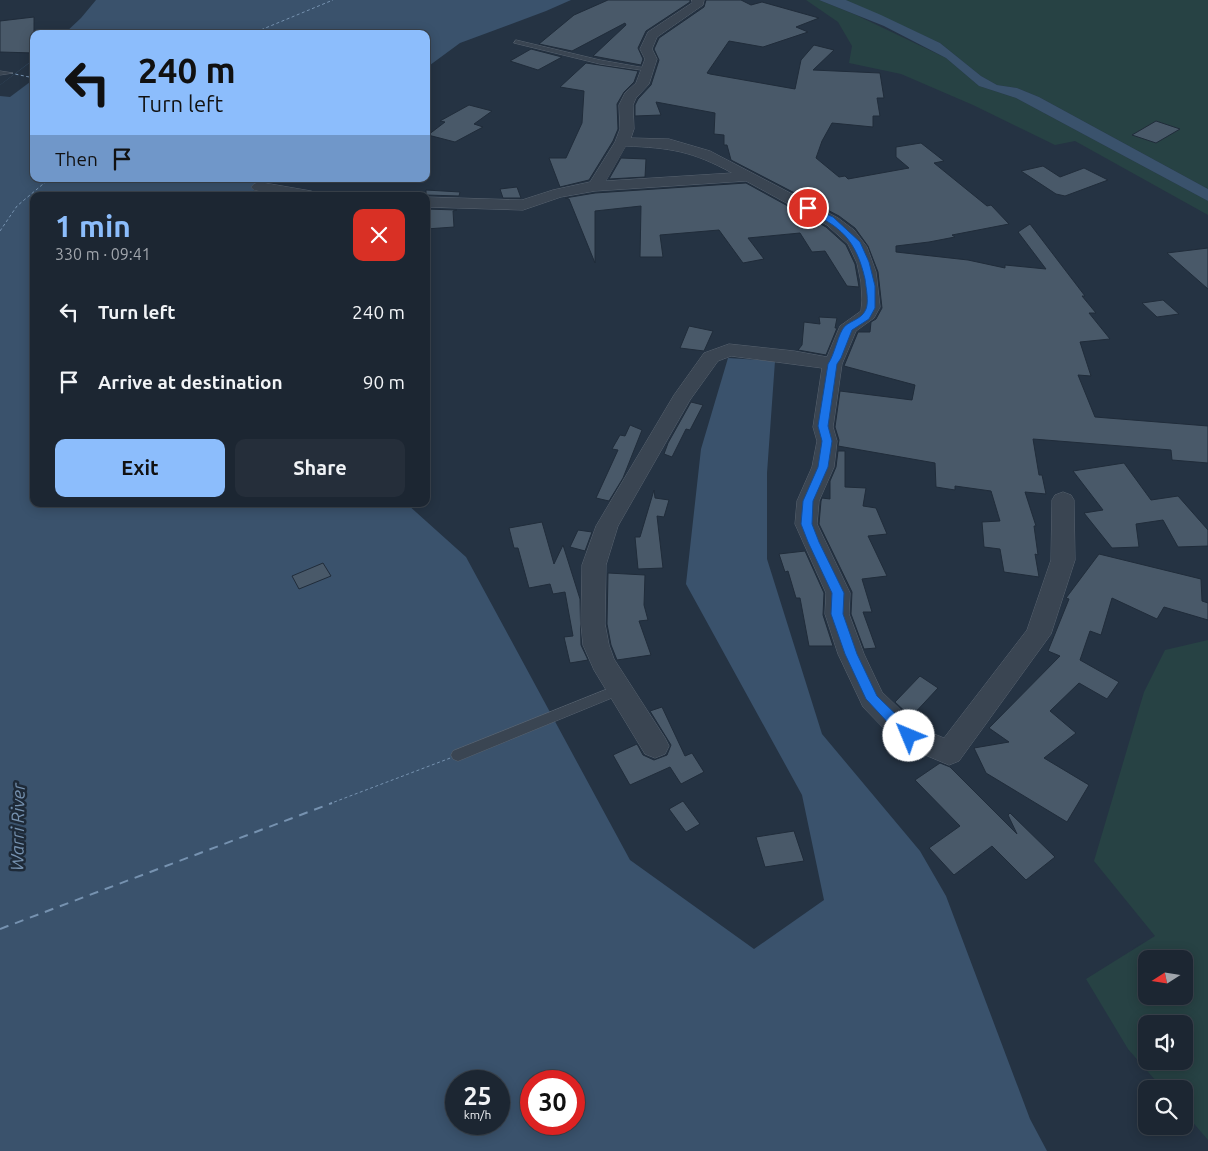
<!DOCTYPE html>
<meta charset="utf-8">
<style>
body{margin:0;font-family:Ubuntu,sans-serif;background:#252e3a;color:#f1f3f6;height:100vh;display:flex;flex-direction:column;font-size:19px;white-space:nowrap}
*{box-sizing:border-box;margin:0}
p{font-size:16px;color:#a0a5ac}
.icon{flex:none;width:28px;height:28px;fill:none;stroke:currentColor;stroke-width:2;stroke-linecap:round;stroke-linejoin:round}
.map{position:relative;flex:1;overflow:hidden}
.sheet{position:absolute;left:30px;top:192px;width:400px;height:315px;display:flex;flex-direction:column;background:#1c2632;border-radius:10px;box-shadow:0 2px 12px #0003,0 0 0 1px #3a434d}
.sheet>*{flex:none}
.top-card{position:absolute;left:30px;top:30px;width:400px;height:152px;border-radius:10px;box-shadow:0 2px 12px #0003,0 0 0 1px #3a434d;background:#8cbdfc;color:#111;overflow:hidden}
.needle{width:32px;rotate:258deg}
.buttons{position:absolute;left:1138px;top:950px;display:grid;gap:10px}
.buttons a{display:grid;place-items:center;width:55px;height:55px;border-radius:10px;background:#1c2632;box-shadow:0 2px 12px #0003,0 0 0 1px #3a434d;font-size:25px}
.speed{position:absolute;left:445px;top:1070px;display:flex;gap:10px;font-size:25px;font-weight:700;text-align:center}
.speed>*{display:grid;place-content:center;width:65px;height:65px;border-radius:50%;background:#1c2632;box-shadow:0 2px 12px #0003,0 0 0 1px #3a434d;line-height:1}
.speed small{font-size:12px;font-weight:400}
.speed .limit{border:8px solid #d22;background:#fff;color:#111}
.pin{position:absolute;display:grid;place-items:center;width:42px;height:42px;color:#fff;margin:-21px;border:2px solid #fff;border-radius:50%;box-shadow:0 1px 5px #0007}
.me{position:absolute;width:55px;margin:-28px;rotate:315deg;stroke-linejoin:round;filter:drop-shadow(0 0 4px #0008)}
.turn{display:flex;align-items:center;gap:18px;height:105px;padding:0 25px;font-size:22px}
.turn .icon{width:65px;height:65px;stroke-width:2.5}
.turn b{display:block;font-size:35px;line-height:42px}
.then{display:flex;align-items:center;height:48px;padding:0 25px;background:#0003;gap:10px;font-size:19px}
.round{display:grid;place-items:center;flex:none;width:52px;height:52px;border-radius:10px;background:#252e3a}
.overview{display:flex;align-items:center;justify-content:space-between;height:85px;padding:0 25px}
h1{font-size:30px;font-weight:700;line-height:38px;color:#8cbdfc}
.button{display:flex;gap:10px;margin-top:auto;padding:10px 25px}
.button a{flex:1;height:58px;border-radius:10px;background:#8cbdfc;color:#111;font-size:20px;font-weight:700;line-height:58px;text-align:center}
.button a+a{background:#252e3a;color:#f1f3f6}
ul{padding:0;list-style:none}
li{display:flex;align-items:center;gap:15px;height:70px;padding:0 25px}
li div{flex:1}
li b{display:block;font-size:19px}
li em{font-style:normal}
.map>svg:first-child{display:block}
</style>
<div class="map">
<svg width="1208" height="1151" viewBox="0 0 1208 1151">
<rect width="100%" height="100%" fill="#253343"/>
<path fill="#274244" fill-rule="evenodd" d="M806 0H819L856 15 946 58 979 86 1016 98 1208 201V215L1075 141 1055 145 973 105 901 74 849 63 852 46 838 22Z
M846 0H1208V189L1039 97 1017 88 997 85 981 76 940 43Z
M1208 640V1140L1184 1112V1089H1163L1128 1049 1086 979 1155 936 1094 861 1144 692 1165 650ZM1146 959H1184V996H1146ZM1146 1024H1184V1061H1146Z"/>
<path fill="#3a526c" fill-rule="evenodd" d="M96 0H571L546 11 460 43 426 68V34H64L81 18Z
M819 0H846L881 15 940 43 981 76 997 85 1017 88 1039 97 1208 189V201L1016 98 979 86 946 58 884 26Z
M34 59V179H269L247 196H34V504H407L466 557 630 860 754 949 824 900 802 795 686 584 701 449 728 358 775 361 767 473V559L822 734 920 851 946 896 1030 1119 1047 1151H0V85ZM456 1081H499V1124H456ZM531 1081H574V1124H531Z"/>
<path fill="#253343" d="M32 61H34V79L10 97 0 96V85Z"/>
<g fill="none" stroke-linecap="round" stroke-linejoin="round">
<path stroke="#7692b0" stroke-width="1" stroke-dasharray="3 2.5" stroke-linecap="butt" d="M251 34 333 0
M10 73 34 78
M0 231 17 206 49 179
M329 804 453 757"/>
<path stroke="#7692b0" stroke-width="2" stroke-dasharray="9 7" stroke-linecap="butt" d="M0 929 332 803"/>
</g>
<path fill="#495969" stroke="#202c3a" d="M608 0H690V2L646 31 638 48 643 59 641 65 593 56 626 25 625 23 572 51 539 44 574 15Z
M706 0H741L751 5 762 2 819 18 796 27 808 32 763 47 729 41 707 73 710 74 795 89 801 60 814 45 834 50 813 70 880 73 884 98H877L880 116H873V127L832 123 822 141 816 158 839 177 845 176 848 179 909 168 896 157V147L921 143 944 161 934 163 987 206 991 205 1009 224 952 235 955 237 929 242 896 246V252L968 260 1005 268V265L1046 269 1018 232 1030 224 1085 296H1082L1096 313H1089L1110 339 1080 342 1091 376 1078 375 1095 417 1208 426V463L1172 460 1171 450 1033 439 1039 475H1042L1046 494 1025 492 1036 526H1034L1038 555 1035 554 1039 577 1004 572 1000 549 984 547 982 522 1000 521 991 491 955 486V490L936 487 935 463 838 446 839 440 835 427 840 391 912 400 915 385 844 366 858 332H870L871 322 876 319 882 308 878 272 868 246 855 228 839 216 731 160 727 145H724V135L714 134 715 113 656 102 661 115 635 116V105L638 99 651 85 659 60 654 49 659 38 704 7Z
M34 17V53L0 52V21Z
M531 49 562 57 538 70 510 61Z
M586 63 638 71 634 82 624 92 617 104 618 129 613 141 589 180 560 187 549 158H566L582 123 584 91 560 87Z
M469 105 492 111 474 124 483 127 455 142 428 135 445 122 440 121Z
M1156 121 1180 129 1156 143 1132 135Z
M621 158 646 159 645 177 609 179Z
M1043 166 1060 177 1084 168 1108 180 1065 196 1056 194 1021 171Z
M746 183 826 227 846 245 855 264 859 287 847 286 825 251 812 252 800 233 748 238 764 259 743 263 719 230 660 235 663 257H640L641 206 595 211V263L569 199 565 198 595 193Z
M517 187 521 198H503L500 189Z
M426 190 460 192 459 196 426 195Z
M426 209 457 210 453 211 454 227 426 229Z
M1208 248V289L1167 253Z
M1163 300 1179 314 1157 317 1142 303Z
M819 317 837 318 835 328H837L826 355 798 350 802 345 804 322 820 324Z
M689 326 713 331 704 351 680 348Z
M691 402 703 405 690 430 686 429 672 457 664 454 668 443Z
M630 425 642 430 623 478 609 501 596 498 618 450 612 449 620 435 625 436Z
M838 451H845V487L866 488 863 506 876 508 887 534 868 536 887 576 862 579 872 612H863L876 648 864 649 851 614 852 592 819 524 821 501 822 498 830 499V481L836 467Z
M1124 463 1151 500 1178 496 1208 530V546L1178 547 1163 520 1136 524 1139 547 1112 548 1084 513 1103 510 1073 471Z
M654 490 655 498 669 500 664 517 657 516 663 568 638 569 635 537H640Z
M542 522 554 564 563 545 580 599 581 645 588 660 570 663 564 637 573 636 565 592 553 594 550 584 529 588 518 548H514L509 528Z
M578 530 592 532 585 551 570 547Z
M805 551 824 593 823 615 833 646H809L800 598H796L788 571 785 572 779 554Z
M1099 554 1201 579 1202 601 1208 603V620L1164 607 1157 619 1112 598 1101 635 1090 631 1080 660 1119 682 1107 699 1079 683 1050 711 1076 733 1044 758 1089 785 1067 822 986 773 974 748 1009 742 989 728 1060 656 1048 651 1069 599 1066 598Z
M323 563 331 576 299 589 292 576Z
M608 573 645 575 644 605 648 620 639 621 651 655 617 660 611 645 607 624Z
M920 676 938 688 911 717 895 702Z
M662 707 685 756 692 753 704 772 681 784 670 767 630 785 613 755 637 744 643 755 654 760 667 755 671 745 650 711Z
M940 763 950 767 1017 834 1008 815 1010 813 1055 857 1026 880 992 846 954 875 929 848 960 826 915 780Z
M683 801 700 824 686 832 669 809Z
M794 831 804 861 765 867 756 837Z"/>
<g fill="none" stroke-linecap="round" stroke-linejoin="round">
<defs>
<path id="service" d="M516 40 600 60 651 69 648 71 600 64 514 43Z
M0 71 13 73 0 75Z
M620 684 624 685 626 689 624 693 463 759 458 761 453 759 451 755 453 751Z"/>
<path id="minor" d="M692 0H704L703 5 657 37 652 49 657 59 649 84 636 98 633 105 634 129 631 138 669 139 710 151 838 218 854 230 867 247 876 272 880 307 874 318 856 331 842 364 833 427 837 441 834 467 819 501 817 524 850 593 849 614 864 654 882 692 919 728 944 738 1027 630 1051 560 1052 500 1055 495 1063 492 1071 495 1074 500 1075 560 1051 634 959 761 949 765 899 744 863 707 838 654 825 614 826 593 795 524 797 501 812 467 817 441 813 427 822 368 731 356 718 361 690 400 618 526 606 565 605 624 609 645 614 659 665 738 669 746 665 754 655 758 645 754 594 670 583 645 581 624 582 565 596 526 674 395 704 353 729 344 794 351 827 357 840 326 861 311 862 300 861 282 857 263 848 244 827 225 746 181 595 191 561 197 523 210 426 207V197L522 200 553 190 590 182 615 142 620 129 619 105 625 93 636 83 645 59 640 49 648 32 692 3ZM626 146C671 148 692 151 732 173L606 181Z
M259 182 311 191 316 193 319 196H286L254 190 251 187 254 184Z"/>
</defs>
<use href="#service" stroke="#586370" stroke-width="1"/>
<use href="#minor" stroke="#586370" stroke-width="1"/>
<use href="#service" fill="#3a4552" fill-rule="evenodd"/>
<use href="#minor" fill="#3a4552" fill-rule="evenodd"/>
</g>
<path fill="#1a73e8" stroke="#114b97" d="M808 206 833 217 860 242 869 262 875 286V308L869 319 852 330 841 358 837 364 828 426 832 441 828 467 813 501 812 524 819 542 844 593 843 614 857 654 877 696 914 732 916 736 914 740 909 742 904 740 866 699 845 654 831 614 832 593 808 542 801 524 803 501 818 467 822 441 818 426 828 364C835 354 838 333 845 326 852 320 862 319 866 309 869 301 866 288 865 279 856 240 841 226 805 210L804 208Z"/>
<g text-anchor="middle" stroke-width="5" stroke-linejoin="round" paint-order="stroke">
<g font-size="18" font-style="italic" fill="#7692b0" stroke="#1e2a38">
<text transform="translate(18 827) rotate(-89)" y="6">Warri River</text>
</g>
</g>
</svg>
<div class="buttons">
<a><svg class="needle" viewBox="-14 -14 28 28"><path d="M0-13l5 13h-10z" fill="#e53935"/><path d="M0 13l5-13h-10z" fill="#a0a5ac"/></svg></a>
<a><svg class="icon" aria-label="sound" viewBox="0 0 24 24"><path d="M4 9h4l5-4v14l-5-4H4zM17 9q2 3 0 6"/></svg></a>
<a><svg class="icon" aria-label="search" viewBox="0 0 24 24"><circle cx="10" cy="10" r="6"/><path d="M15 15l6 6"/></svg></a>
</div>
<div class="speed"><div>25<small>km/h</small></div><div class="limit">30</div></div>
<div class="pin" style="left:808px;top:208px;background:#d93025"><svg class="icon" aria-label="arrive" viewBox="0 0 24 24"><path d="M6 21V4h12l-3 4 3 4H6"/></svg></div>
<svg class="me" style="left:909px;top:736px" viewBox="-20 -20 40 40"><circle r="19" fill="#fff"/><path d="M0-13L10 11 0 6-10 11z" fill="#1a73e8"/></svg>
<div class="top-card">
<div class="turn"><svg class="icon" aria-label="left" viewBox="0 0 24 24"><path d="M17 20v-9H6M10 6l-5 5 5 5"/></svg><div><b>240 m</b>Turn left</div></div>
<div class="then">Then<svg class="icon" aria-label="arrive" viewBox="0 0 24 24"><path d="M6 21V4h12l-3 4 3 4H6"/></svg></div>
</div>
<section class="sheet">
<div class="overview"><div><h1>1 min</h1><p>330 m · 09:41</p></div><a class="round" style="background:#d93025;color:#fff"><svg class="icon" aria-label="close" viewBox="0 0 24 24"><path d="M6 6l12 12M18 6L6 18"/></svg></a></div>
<ul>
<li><svg class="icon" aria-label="left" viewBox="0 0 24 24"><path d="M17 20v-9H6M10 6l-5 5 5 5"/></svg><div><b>Turn left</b></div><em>240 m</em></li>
<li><svg class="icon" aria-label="arrive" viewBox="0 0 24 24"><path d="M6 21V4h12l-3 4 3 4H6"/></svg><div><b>Arrive at destination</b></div><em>90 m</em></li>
</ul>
<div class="button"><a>Exit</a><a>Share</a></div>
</section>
</div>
